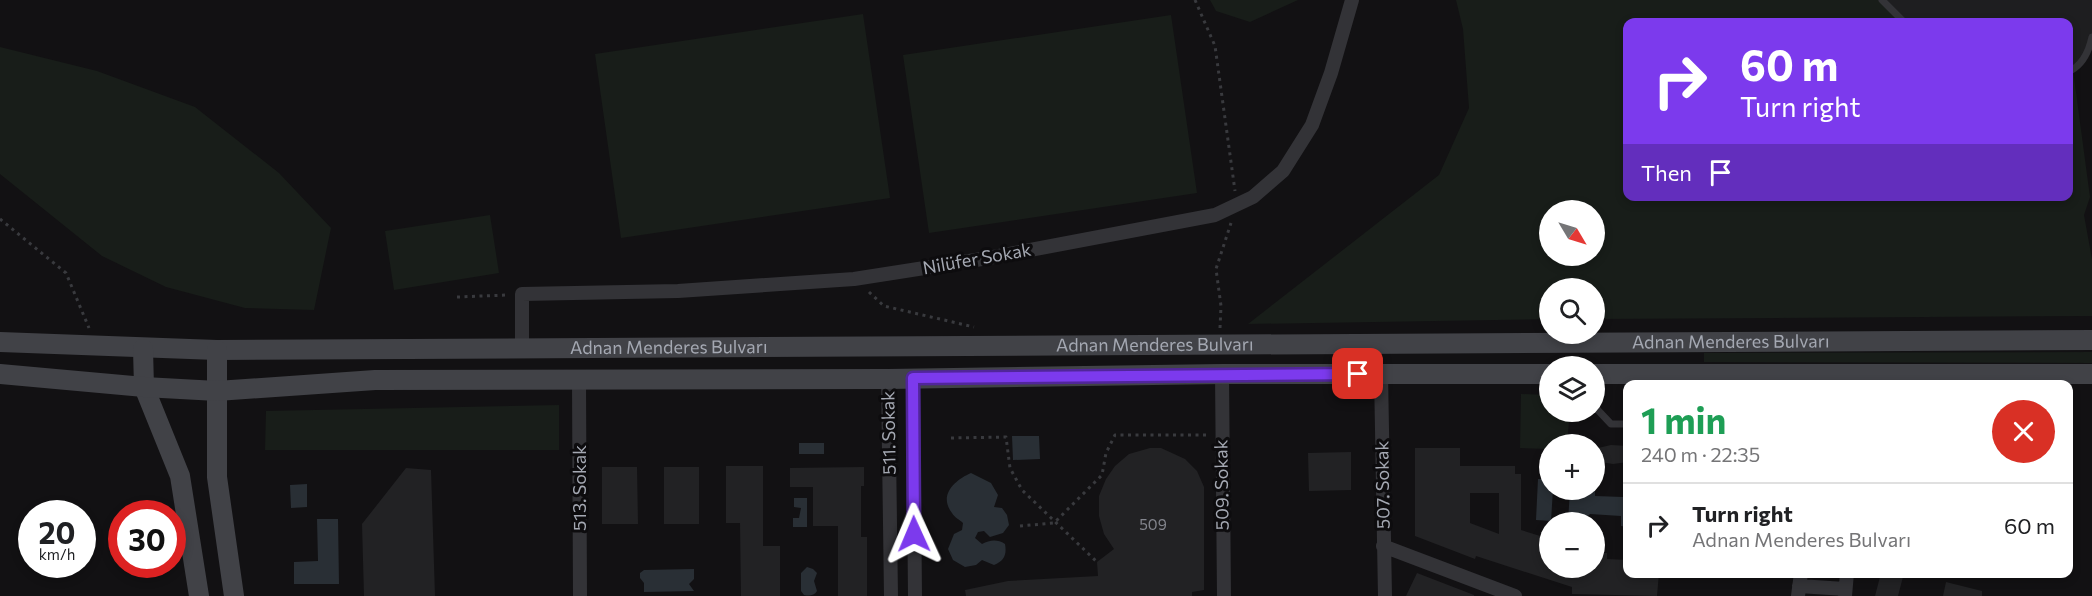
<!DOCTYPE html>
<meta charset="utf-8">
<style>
body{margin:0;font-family:Commissioner,sans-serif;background:#f2f2f2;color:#202124;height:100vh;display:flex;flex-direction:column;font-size:22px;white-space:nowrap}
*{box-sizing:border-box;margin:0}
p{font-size:20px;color:#757577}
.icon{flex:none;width:33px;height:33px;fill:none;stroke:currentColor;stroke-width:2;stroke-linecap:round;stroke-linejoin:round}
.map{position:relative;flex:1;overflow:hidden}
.panel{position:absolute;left:1623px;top:380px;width:450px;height:198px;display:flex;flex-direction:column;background:#fff;border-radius:12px;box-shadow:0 3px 9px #0003}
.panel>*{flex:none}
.top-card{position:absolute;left:1623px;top:18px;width:450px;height:183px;border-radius:12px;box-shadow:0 3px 9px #0003;background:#7c3aed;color:#fff;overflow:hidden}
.needle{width:39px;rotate:128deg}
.controls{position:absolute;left:1539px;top:200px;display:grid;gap:12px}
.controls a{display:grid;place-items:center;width:66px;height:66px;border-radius:50%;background:#fff;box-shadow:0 3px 9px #0003;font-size:30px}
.speed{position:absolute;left:18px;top:500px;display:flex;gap:12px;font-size:30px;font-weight:700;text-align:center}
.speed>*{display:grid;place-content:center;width:78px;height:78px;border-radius:50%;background:#fff;box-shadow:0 3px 9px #0003;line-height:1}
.speed small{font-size:15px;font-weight:400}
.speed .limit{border:9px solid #d22;background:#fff;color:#111}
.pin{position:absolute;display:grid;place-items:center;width:51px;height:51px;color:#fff;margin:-26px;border-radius:12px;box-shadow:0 3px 9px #0006}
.me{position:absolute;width:66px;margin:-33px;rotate:359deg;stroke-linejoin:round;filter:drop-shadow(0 0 4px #0008)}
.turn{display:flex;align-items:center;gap:21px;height:126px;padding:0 18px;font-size:27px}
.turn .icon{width:78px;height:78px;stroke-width:2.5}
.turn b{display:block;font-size:42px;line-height:51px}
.then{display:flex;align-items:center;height:57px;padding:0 18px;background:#0003;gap:12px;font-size:22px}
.round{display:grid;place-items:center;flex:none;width:63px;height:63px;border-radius:32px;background:#f2f2f2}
.summary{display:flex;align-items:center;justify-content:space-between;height:102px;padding:0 18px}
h1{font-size:36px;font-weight:700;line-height:45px;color:#1e9e55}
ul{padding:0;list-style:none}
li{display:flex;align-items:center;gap:18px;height:84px;padding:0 18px;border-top:2px solid #e0e0e0}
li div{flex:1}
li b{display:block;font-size:22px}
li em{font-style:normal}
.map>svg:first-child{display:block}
</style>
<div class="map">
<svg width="2092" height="596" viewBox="0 0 2092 596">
<rect width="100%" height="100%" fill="#121113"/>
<path fill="#1e1e20" d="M1882 0H2092V40L2085 57 2069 72 2068 22H1904Z"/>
<path fill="#181d19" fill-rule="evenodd" d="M1210 0H1298L1250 22 1216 11Z
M1456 0H1882L1904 22H1628V196H2068V72L2073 70 2090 197 2084 215 2092 259V316L1595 319 1594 288H1550L1549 319 1248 324 1439 175 1469 108 1463 29ZM1550 210H1594V255H1550Z
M863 14 890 198 621 238 595 54Z
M1171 15 1197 193 929 233 903 55Z
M0 47 97 71 195 107 279 173 331 228 314 310 245 308 166 287 102 256 0 174Z
M490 215 499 273 394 290 385 231Z
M2092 352V363L1704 362V353Z
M1521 394 1549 395 1550 411H1570L1567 444H1550L1549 449 1520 448Z
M559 405V450H265L266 411Z"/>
<path fill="#292f35" d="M1012 436H1039L1040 459 1013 460Z
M799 443H824V454H799Z
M971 473 991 483 998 495 994 507 1002 508 1007 515 1009 525 1003 533 990 537 984 531 978 532 975 538 982 544C990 540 997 539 1005 544 1007 555 1004 561 994 565L982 560 976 565 965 567 953 560 948 549 954 534 962 530 963 523C960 520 954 517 952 513 938 495 955 480 971 473Z
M1538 479H1549L1550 489H1553L1551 521 1536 520Z
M1595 482V496L1623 497 1625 485H1627V527L1621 526V516L1590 514 1580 522H1568L1570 489H1594Z
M307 484V507L291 508 290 485Z
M794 498H807V527H793V518H799L801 508 794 507Z
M317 519H338L339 584H294V562L318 561Z
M807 567 813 569 817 573 814 581 817 591C814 596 809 596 804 595L801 591V573Z
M694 569V579L689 584 694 591 644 592V583L640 578V573L644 570Z"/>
<path fill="#222224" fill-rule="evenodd" d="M1611 445 1628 446V462L1613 464 1594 461V449Z
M1150 448H1161L1185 459 1197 471 1204 487V590L1192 592V596H966L965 590 1008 581 1098 576 1097 562 1114 549 1104 534 1099 516V496L1106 479 1115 466 1129 454Z
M1415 448H1460V466H1515V474H1521V530L1550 539V567H1594V552L1607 553V559L1628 560V573H1659L1657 596 1572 594V587L1476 556 1475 559 1415 536ZM1470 493H1499V534L1470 523Z
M1351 452V490L1309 491 1308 453Z
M726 466H763V546H780V596H741L740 523H726Z
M602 467H637L638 524H602Z
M664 467H699V524H664Z
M864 467V486H861V537H867V596H838V526H813V487H790V468Z
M406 468 431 470 435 596H364L362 524Z
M1417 573 1474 595V596H1406Z
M1881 573H1904L1898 596H1875Z
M1946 582 1982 591V596H1943Z"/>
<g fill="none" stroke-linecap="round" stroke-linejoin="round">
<path stroke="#393a3e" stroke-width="3" stroke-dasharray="3 4.5" stroke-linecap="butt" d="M1195 0 1215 46 1235 191
M0 219 66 273 89 328
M869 292 884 306 974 327
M457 297 508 295
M1220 328 1221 306 1216 269 1231 223
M951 438 1006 437 1010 468 1022 490 1097 562
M1020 526 1054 523 1102 475 1106 453 1115 435H1209"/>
<path stroke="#333337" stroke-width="7" d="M1882 0 1904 22
M2068 72C2082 66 2089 51 2092 37
M1594 406 1611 424H1628"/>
<path stroke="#333337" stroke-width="14" d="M522 347V294L678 291 854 279 988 258 1215 215 1253 197 1283 171 1312 125 1331 73 1352 0
M1222 374 1224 596
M1381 374 1385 596
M913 378 915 596
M888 379 891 596
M579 380 580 596
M1383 546 1515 596
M1799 586 1845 589
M1798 596 1801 573
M1845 596 1847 573"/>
<g stroke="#414247" stroke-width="20">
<path id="s1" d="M0 342 217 350 2092 340"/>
<path d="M143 349 144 387 180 476 199 596"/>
<path d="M217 350V477L234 596"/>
<path d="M0 374 144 387 217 391 375 380 888 379 1222 374H1550"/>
<path d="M1594 374H2092"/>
</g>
</g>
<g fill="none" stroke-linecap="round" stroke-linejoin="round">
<defs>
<path id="route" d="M914 534 913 378 1358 374"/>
</defs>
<use href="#route" stroke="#51269a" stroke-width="15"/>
<use href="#route" stroke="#7c3aed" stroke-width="10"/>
</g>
<g text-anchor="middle" stroke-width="6" stroke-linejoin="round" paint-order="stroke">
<g font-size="15" fill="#84868e">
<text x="1153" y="530">509</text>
</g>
<g font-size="18" fill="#a4a8b2" stroke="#0d0c0e">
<text transform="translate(977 259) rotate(-10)" y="6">Nilüfer Sokak</text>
<text dy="6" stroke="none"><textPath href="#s1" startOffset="1731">Adnan Menderes Bulvarı</textPath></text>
<text dy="6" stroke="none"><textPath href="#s1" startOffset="1155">Adnan Menderes Bulvarı</textPath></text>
<text dy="6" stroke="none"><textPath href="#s1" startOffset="669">Adnan Menderes Bulvarı</textPath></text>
<text transform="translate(889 433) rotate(-91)" y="6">511. Sokak</text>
<text transform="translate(1222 485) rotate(-91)" y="6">509. Sokak</text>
<text transform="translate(1383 485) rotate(-91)" y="6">507. Sokak</text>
<text transform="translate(580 488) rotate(-90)" y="6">513. Sokak</text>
</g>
</g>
</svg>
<div class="controls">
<a><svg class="needle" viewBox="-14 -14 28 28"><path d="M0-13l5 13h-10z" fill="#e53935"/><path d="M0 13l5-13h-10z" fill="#757577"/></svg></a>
<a><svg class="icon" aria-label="search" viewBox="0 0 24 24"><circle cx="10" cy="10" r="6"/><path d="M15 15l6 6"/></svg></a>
<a><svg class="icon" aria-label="layers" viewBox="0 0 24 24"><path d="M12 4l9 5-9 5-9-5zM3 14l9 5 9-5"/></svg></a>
<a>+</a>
<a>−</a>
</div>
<div class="speed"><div>20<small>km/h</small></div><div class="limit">30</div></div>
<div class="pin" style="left:1358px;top:374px;background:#d93025"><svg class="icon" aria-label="arrive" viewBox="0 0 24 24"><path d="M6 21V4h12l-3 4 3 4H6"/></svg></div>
<svg class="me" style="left:914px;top:534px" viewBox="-20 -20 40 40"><path d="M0-17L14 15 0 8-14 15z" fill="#7c3aed" stroke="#fff" stroke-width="4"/></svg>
<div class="top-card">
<div class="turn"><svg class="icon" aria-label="right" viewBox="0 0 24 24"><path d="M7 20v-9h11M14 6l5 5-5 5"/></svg><div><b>60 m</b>Turn right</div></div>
<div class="then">Then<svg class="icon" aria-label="arrive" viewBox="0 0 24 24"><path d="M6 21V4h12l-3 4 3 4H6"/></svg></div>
</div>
<section class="panel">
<div class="summary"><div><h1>1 min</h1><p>240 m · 22:35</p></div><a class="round" style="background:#d93025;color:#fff"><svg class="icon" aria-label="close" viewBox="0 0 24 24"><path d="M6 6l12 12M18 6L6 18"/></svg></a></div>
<ul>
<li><svg class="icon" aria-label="right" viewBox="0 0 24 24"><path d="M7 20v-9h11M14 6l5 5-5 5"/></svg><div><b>Turn right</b><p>Adnan Menderes Bulvarı</p></div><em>60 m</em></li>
</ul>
</section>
</div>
